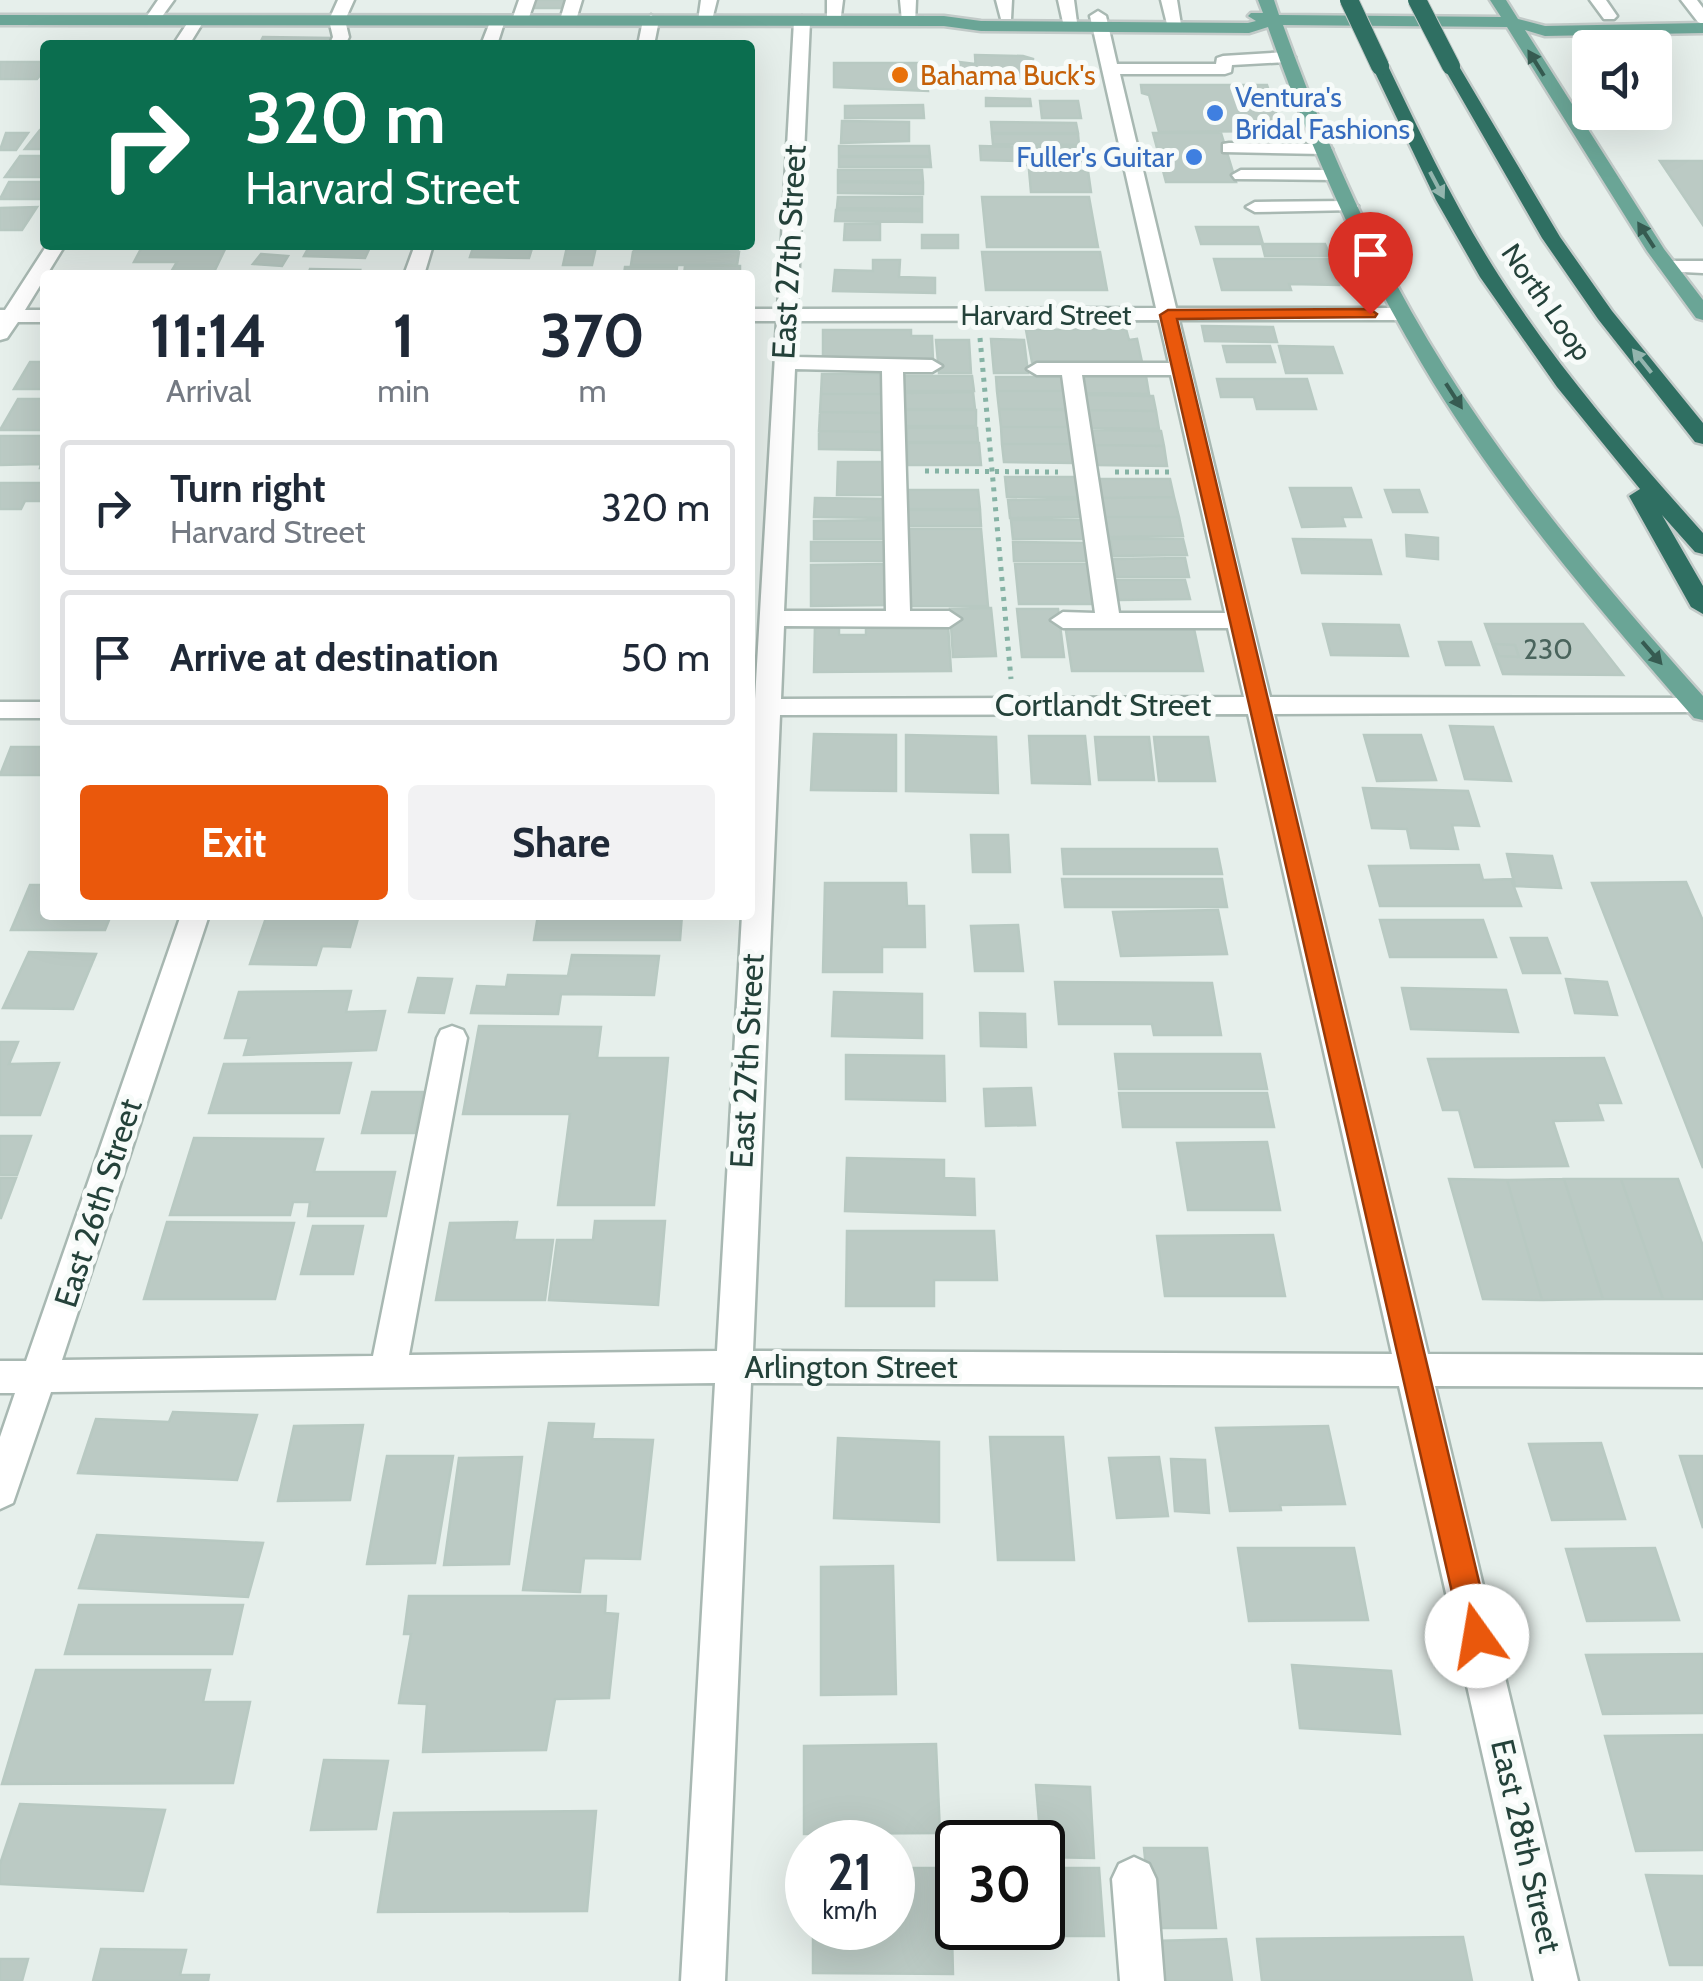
<!DOCTYPE html>
<style>
body{margin:0;font-family:Cabin,sans-serif;background:#f2f2f3;color:#1f2937;height:100vh;display:flex;flex-direction:column;font-size:38px;white-space:nowrap}
*{box-sizing:border-box;margin:0}
p{font-size:32px;color:#747a83}
.icon{flex:none;width:55px;height:55px;fill:none;stroke:currentColor;stroke-width:2;stroke-linecap:round;stroke-linejoin:round}
.map{position:relative;flex:1;overflow:hidden}
.drawer{position:absolute;left:40px;top:270px;width:715px;height:650px;display:flex;flex-direction:column;background:#fff;border-radius:10px;box-shadow:0 10px 40px #0002}
.drawer>*{flex:none}
.banner{position:absolute;left:40px;top:40px;width:715px;height:210px;border-radius:10px;box-shadow:0 10px 40px #0002;background:#0b6e4f;color:#fff;overflow:hidden}
.buttons{position:absolute;left:1572px;top:30px;display:grid;gap:20px}
.buttons a{display:grid;place-items:center;width:100px;height:100px;border-radius:10px;background:#fff;box-shadow:0 10px 40px #0002;font-size:50px}
.speed{position:absolute;left:785px;top:1820px;display:flex;gap:20px;font-size:50px;font-weight:700;text-align:center}
.speed>*{display:grid;place-content:center;width:130px;height:130px;border-radius:50%;background:#fff;box-shadow:0 10px 40px #0002;line-height:1}
.speed small{font-size:25px;font-weight:400}
.speed .limit{border:5px solid #111;border-radius:15px;background:#fff;color:#111}
.pin{position:absolute;display:grid;place-items:center;width:85px;height:85px;color:#fff;margin:-102px -42px;border-radius:50% 50% 50% 0;rotate:-45deg;box-shadow:0 0 10px #0007}
.pin .icon{rotate:45deg}
.me{position:absolute;width:110px;margin:-55px;rotate:347deg;stroke-linejoin:round;filter:drop-shadow(0 0 8px #0008)}
.turn{display:flex;align-items:center;gap:35px;height:210px;padding:0 40px;font-size:45px}
.turn .icon{width:130px;height:130px;stroke-width:2.5}
.turn b{display:block;font-size:70px;line-height:85px}
.eta{display:flex;justify-content:space-evenly;align-items:center;height:170px;text-align:center}
.eta b{font-size:60px;font-weight:700;line-height:70px}
.action{display:flex;gap:20px;margin-top:auto;padding:20px 40px}
.action a{flex:1;height:115px;border-radius:10px;background:#ea580c;color:#fff;font-size:40px;font-weight:700;line-height:115px;text-align:center}
.action a+a{background:#f2f2f3;color:#1f2937}
ul{padding:0;list-style:none}
li{display:flex;align-items:center;gap:30px;height:135px;margin:0 20px 15px;padding:0 20px;border:5px solid #e0e1e3;border-radius:10px}
li div{flex:1}
li b{display:block;font-size:38px}
li em{font-style:normal}
.map>svg:first-child{display:block}
</style>
<div class="map">
<svg width="1703" height="1981" viewBox="0 0 1703 1981">
<rect width="100%" height="100%" fill="#e6efeb"/>
<path fill="#bbcac4" stroke="#b8c9c2" stroke-width="2.5" d="M535 0H567L564 8H532Z
M263 37 333 38 329 45H259Z
M975 55 1023 56 1033 59 1031 82 977 87Z
M0 62H45V69L37 79H0Z
M959 62 976 64 973 81H961Z
M834 63H925L928 91 834 87Z
M1141 85H1267L1282 131 1159 132 1149 95 1142 93Z
M986 98 1030 99 1031 106H986Z
M1040 101H1078L1081 118H1042Z
M923 105 924 118H845V106Z
M842 121 909 122V141L841 143Z
M991 122 1076 123 1078 133H992Z
M40 130H45V149H25Z
M6 133H28L16 150H0Z
M1153 133H1221L1236 182H1166Z
M992 134H1078L1079 145 993 144Z
M839 146H929L930 156H839Z
M980 146 1018 147 1020 161 981 160Z
M1024 147H1083L1086 166 1026 165Z
M20 156H45V177H5Z
M839 157H930L931 167H839Z
M1660 161H1703V225Z
M838 170H922L923 182 838 181Z
M1029 170 1088 171 1091 192H1031Z
M9 182H45V199H0Z
M838 182 923 183V194L838 193Z
M838 197H922V209L837 208Z
M982 197H1089L1098 247H987Z
M37 207 22 230H0V208Z
M836 210 922 211V222L835 221Z
M845 224H880V240H844Z
M1196 227H1258L1263 244H1325L1330 256H1265L1262 244H1201Z
M922 235H958V248H922Z
M143 245H227L214 272H171L177 262H134Z
M310 245H371L365 258 304 256Z
M474 245H533L529 258 470 257Z
M634 245H739L738 250 634 251Z
M567 247H596L592 265H563Z
M633 252H739L737 265H631Z
M982 252H1100L1107 290H986Z
M261 254 288 256 282 266 253 264Z
M1214 259H1330L1339 285 1289 284 1291 290H1222Z
M873 260H900L899 277 935 278V293L833 291 835 270 873 271Z
M685 266H740V275H684Z
M625 267H677L676 275H624Z
M310 269 360 270 358 275H308Z
M1202 326 1273 327 1277 342 1205 341Z
M1126 329 1129 340 1137 339 1142 362H1032L1026 330Z
M823 330H911V336H932L933 361 823 356Z
M991 339 1024 340 1028 373H994Z
M936 340H969L971 373H939Z
M1223 346H1270L1275 362H1227Z
M1279 346 1333 347 1342 373H1286Z
M30 362H45V389H14Z
M822 374H885V394H821Z
M1084 375 1146 376 1149 394 1086 393Z
M903 376H972L974 391H904Z
M996 377H1063L1065 391H997Z
M1217 379H1307L1316 409H1257L1254 397H1221Z
M997 391H1065L1067 409H999Z
M973 392 975 409H905L904 393Z
M821 394H885V413L820 412Z
M1086 395 1153 396 1156 411 1088 410Z
M18 399H45V430H0Z
M999 409 1066 410 1068 427H1001Z
M905 410H976V426H905Z
M1088 410 1156 411 1159 429 1090 428Z
M820 412 885 413V432L819 431Z
M1001 427H1068L1071 444H1002Z
M907 428H977L978 442H907Z
M1092 430 1161 431 1164 446 1094 445Z
M819 431 885 432V450L819 449Z
M0 436H45V468H40L41 464 0 465Z
M908 443H979L981 465H908Z
M1002 444H1071L1073 463 1004 462Z
M1094 445 1164 446 1167 466 1096 465Z
M838 462H886V495H837Z
M1005 477H1077L1080 497H1007Z
M1098 479H1170L1174 497 1101 498Z
M0 483H45V501H25L21 509H0Z
M1290 488H1351L1361 517H1342L1345 526 1302 527Z
M908 490H978L980 509H908Z
M1385 490H1419L1427 512H1393Z
M1174 497 1179 517H1105L1101 498Z
M815 498 887 499V518L814 517Z
M1080 499 1083 517 1010 518 1008 500Z
M907 510H980L981 526H908Z
M1105 517H1179L1183 536 1109 537Z
M886 520 887 539H814V521Z
M1011 520H1084L1087 539H1013Z
M908 529H981L988 606H911Z
M1406 535 1438 538V559L1407 556Z
M1110 539H1183L1187 555 1113 556Z
M1293 539 1371 540 1381 574 1302 573Z
M811 542H887L888 561H811Z
M1013 542 1087 543 1090 561H1014Z
M1185 558 1189 577H1115L1111 559Z
M887 564 889 605 811 606V565Z
M1015 564H1090L1097 604H1019Z
M1115 580H1185L1190 599 1119 600Z
M991 608 996 656 953 657 950 609Z
M1017 609H1058L1064 657H1022Z
M815 624H839V635H866V624L948 625 951 671 814 672Z
M1065 624H1193L1203 671H1072Z
M1323 624 1399 625 1408 656 1331 655Z
M1485 624H1583L1623 675 1503 674Z
M1439 642H1471L1479 665H1446Z
M1494 644 1515 645 1519 657 1499 656Z
M1450 726 1493 727 1511 781 1465 779Z
M814 734 896 735V791L811 790Z
M906 735 996 737 998 793 906 791Z
M1364 735H1421L1436 780 1377 781Z
M1029 736H1085L1090 784 1032 783Z
M1095 737H1149L1154 780H1099Z
M1154 737H1208L1215 781H1159Z
M11 747H45V775H0Z
M1363 788 1468 791 1479 826 1452 825 1458 849 1411 848 1407 829 1372 828Z
M971 835H1008L1010 872H973Z
M1062 849H1217L1222 874H1064Z
M1507 854 1552 856 1561 888 1515 886Z
M1479 865 1483 880 1511 879 1521 906H1380L1369 866Z
M1062 879H1222L1227 907H1065Z
M1686 882 1703 921V1168L1592 883Z
M825 883H906L907 906H924L925 947H882V972H823Z
M30 885H45V915H111L105 930H11Z
M1218 910 1227 954 1121 956 1113 912Z
M267 915H359L350 947 322 946 316 965 250 964Z
M538 915H682L680 940H534Z
M1380 920H1483L1496 957H1390Z
M1018 925 1023 971H975L971 926Z
M1511 938H1547L1560 973H1523Z
M29 952 96 954 73 1009 3 1008Z
M572 955 659 956 654 995 561 994 558 1014 471 1013 477 986 506 987 508 975 568 976Z
M418 978 452 979 444 1013 409 1012Z
M1566 979 1607 982 1617 1015 1575 1013Z
M1055 982 1212 983 1221 1035H1154L1152 1024H1059Z
M1402 988 1506 990 1518 1032 1411 1029Z
M351 991 346 1012 385 1011 376 1050 244 1055 249 1038H225L239 992Z
M834 992 922 994V1038L832 1036Z
M980 1013 1025 1014 1026 1047 981 1046Z
M479 1026 601 1027 597 1058H668L654 1205H558L570 1114H463Z
M0 1042H18L9 1064 59 1063 40 1115H0Z
M1115 1054H1260L1267 1089H1119Z
M846 1055 944 1056 945 1101 846 1099Z
M1604 1058 1621 1103H1597L1603 1120 1553 1121 1568 1166 1475 1167 1459 1110H1443L1428 1059Z
M351 1063 339 1113H209L224 1064Z
M1031 1088 1035 1125 986 1126 984 1089Z
M372 1092H423L415 1133H362Z
M1119 1093H1267L1274 1127H1123Z
M0 1136H31L17 1175H0Z
M194 1138 323 1139 314 1172H395L386 1216H308L310 1202H293L290 1215H170Z
M1267 1142 1280 1210H1188L1177 1143Z
M847 1158 944 1160V1178L974 1179 975 1215 845 1211Z
M0 1178H16L1 1218H0Z
M1449 1179 1507 1180 1542 1300 1483 1299Z
M1564 1179 1603 1299 1542 1300 1507 1180Z
M1564 1179H1621L1663 1299H1603Z
M1621 1179H1678L1703 1246V1299H1663Z
M595 1221H665L658 1305 549 1300 557 1240H593Z
M167 1222 294 1223 275 1299H144Z
M517 1222 514 1240H553L545 1300H436L450 1223Z
M313 1226H363L353 1274H301Z
M847 1231H994L997 1280H934V1306H846Z
M1273 1235 1285 1296H1165L1157 1236Z
M173 1412 257 1415 237 1480 78 1473 96 1419 169 1422Z
M549 1423 594 1424 592 1439 653 1440 640 1559 584 1558 580 1592 523 1590Z
M363 1425 350 1500 278 1501 294 1426Z
M1328 1426 1345 1504 1280 1505 1281 1510 1230 1511 1216 1428Z
M990 1437H1063L1074 1560H998Z
M838 1438 939 1442V1522L834 1518Z
M1601 1443 1625 1519 1552 1520 1529 1444Z
M387 1456H453L435 1563 367 1564Z
M1680 1456H1703V1528Z
M522 1457 509 1564 444 1565 459 1458Z
M1159 1457 1168 1516 1117 1518 1109 1458Z
M1171 1459 1205 1460 1209 1513 1175 1511Z
M97 1535 263 1543 248 1597 79 1588Z
M1238 1548H1354L1368 1620 1249 1621Z
M1655 1548 1679 1620 1587 1621 1566 1549Z
M893 1566 896 1694 821 1695V1567Z
M409 1596H606L605 1613 618 1614 609 1698 555 1699 546 1750 423 1752 427 1704 399 1703 411 1634H404Z
M79 1605H243L232 1654H65Z
M1703 1654V1713L1603 1714 1586 1655Z
M1292 1665 1391 1671 1400 1734 1300 1728Z
M36 1670H210L203 1702H250L233 1783 2 1784Z
M1703 1735V1850L1636 1851 1605 1736Z
M936 1744 940 1833 804 1834V1746Z
M324 1760 388 1761 376 1829 311 1830Z
M1036 1785 1090 1787 1094 1858 1042 1857Z
M20 1804 165 1810 143 1891 0 1884V1864Z
M596 1811 587 1911 378 1912 394 1813Z
M1144 1848H1207L1216 1928H1152Z
M892 1868H958V1928H1042V1868H1099L1104 1936H952L953 1974 813 1973V1928H892Z
M1646 1875 1703 1876V1965H1670Z
M1463 1937 1472 1981H1262L1257 1939Z
M1226 1939 1232 1981H1159L1154 1941Z
M101 1949 186 1950 180 1975H209L208 1981H93Z
M0 1959H28L22 1981H0Z"/>
<g fill="none" stroke-linecap="round" stroke-linejoin="round">
<defs>
<path id="minor" d="M158 0H174L158 22H148L145 19Z
M338 0H354L345 20 349 37 345 45H329L333 37 329 20Z
M519 0H535L528 20 520 25 512 20Z
M566 0H582L576 20 568 25 560 20Z
M701 0H717L711 24 698 21Z
M827 0H843L840 24 827 21Z
M900 0H916L915 24 902 21Z
M996 0H1012L1011 19H1001Z
M1058 0H1074L1078 30 1064 27Z
M1161 0H1177L1182 31 1168 28Z
M1590 0H1606L1617 16 1614 19H1604Z
M1681 0H1697L1703 8V24L1698 22Z
M1098 11 1106 16 1117 64H1216L1217 58 1223 56 1287 52 1295 57 1287 62 1232 65 1231 72 1225 74H1120L1176 308H1402L1412 314 1402 320H1179L1270 697 1703 698V710L1695 712 1274 714 1428 1354 1703 1355V1387L1435 1386 1578 1981H1534L1399 1386 751 1383 725 1981H681L715 1383 51 1392 13 1503 0 1509V1437L15 1393H0V1361H26L181 915H209L62 1360 373 1356 437 1038 441 1030 452 1026 463 1030 467 1038 409 1355 717 1351 742 915H750L754 715H750V699H755L777 321H750V309H778L794 21 802 16 810 21 797 309 1156 308 1090 16ZM1159 320 1169 363H1037L1027 369 1037 375H1062L1095 613 1063 612 1051 620 1063 628H1228L1244 697 781 699 784 626 949 627 961 619 949 611H910L903 372H932L942 366 932 360 795 357 797 321ZM795 369 882 371 886 611H784ZM1082 375H1171L1225 613H1119ZM1248 714 1392 1354 753 1351 780 715Z
M651 15 659 20 654 45H638L643 20Z
M192 16 205 19 189 45H173Z
M492 17 505 20 497 45H481Z
M1229 143 1323 144 1332 149 1323 154 1223 152V144Z
M1241 170H1334L1343 175 1334 180 1235 179 1232 175Z
M1349 201 1358 206 1355 210 1255 212 1246 207 1255 202Z
M47 245H65L25 310H45V322H18L7 338 0 340V310H5Z
M415 245H433L424 275H404Z
M1669 261H1703V273L1662 271 1659 267Z
M0 702H45V718H0Z
M1134 1857 1149 1864 1156 1879 1164 1981H1120L1112 1879 1119 1864Z"/>
<path id="major" d="M1258 0H1274L1279 15 1501 17 1490 0H1506L1518 19 1545 26 1703 23V33L1545 36 1525 30 1664 249 1703 300V320L1696 318 1647 251 1507 27 1283 25C1326 144 1377 260 1445 368 1519 486 1610 592 1703 696V720L1694 718C1596 606 1498 492 1422 364 1358 257 1309 144 1268 27L1249 33 981 31 944 26 0 25V15L944 16 981 21 1248 23 1256 21 1248 16 1251 13H1263Z"/>
<path id="highway" d="M1380 61 1388 66C1422 137 1456 209 1499 276 1558 368 1630 451 1703 533V554L1695 552 1662 515 1703 586V614L1691 607 1629 496 1640 489 1557 387 1480 277 1436 200 1372 66Z
M1445 63H1457L1560 237 1612 311 1703 423V444L1695 442 1598 319 1542 238 1443 66Z"/>
</defs>
<use href="#minor" stroke="#a8b8b2" stroke-width="5"/>
<use href="#major" stroke="#c2cac8" stroke-width="5"/>
<use href="#highway" stroke="#c2cac8" stroke-width="5"/>
<path stroke="#86b3a5" stroke-width="5" stroke-dasharray="4 6" stroke-linecap="butt" d="M980 338 1011 679
M925 471 1058 472
M1115 472H1173"/>
<use href="#minor" fill="#fff" fill-rule="evenodd"/>
<use href="#major" fill="#6aa596" fill-rule="evenodd"/>
<use href="#highway" fill="#2f6f62" fill-rule="evenodd"/>
<defs>
<path id="highway-bridge" d="M1349 0 1380 66
M1417 0 1451 66"/>
</defs>
<use href="#highway-bridge" stroke="#c2cac8" stroke-width="20" stroke-linecap="butt"/>
<use href="#highway-bridge" stroke="#2f6f62" stroke-width="18"/>
</g>
<defs><path id="oneway-solid" d="M-6-.8H1V-3.2L6.5 0L1 3.2V.8H-6Z" transform="scale(2.5)"/></defs>
<g fill="#365b51">
<use href="#oneway-solid" transform="translate(1536 63) rotate(-122)"/>
<use href="#oneway-solid" transform="translate(1646 235) rotate(-123)"/>
<use href="#oneway-solid" transform="translate(1454 396) rotate(57)"/>
<use href="#oneway-solid" transform="translate(1652 653) rotate(49)"/>
</g>
<g fill="#93b5ae">
<use href="#oneway-solid" transform="translate(1437 185) rotate(62)"/>
<use href="#oneway-solid" transform="translate(1642 361) rotate(-129)"/>
</g>
<path fill="#ea580c" stroke="#983908" stroke-width="2.5" d="M1370 309 1377 314 1375 317 1177 319 1492 1636 1488 1647 1477 1651 1467 1647 1462 1636 1160 315 1168 310Z"/>
<circle fill="#e8710a" stroke="#f7fbf9" stroke-width="4" cx="900" cy="75" r="10"/>
<g fill="#3f7fe0" stroke="#f7fbf9" stroke-width="4">
<circle cx="1215" cy="113" r="10"/>
<circle cx="1194" cy="157" r="10"/>
</g>
<g text-anchor="middle" stroke-width="10" stroke-linejoin="round" paint-order="stroke">
<g font-size="28" fill="#c56008" stroke="#f7fbf9" text-anchor="start">
<text x="920" y="85">Bahama Buck's</text>
</g>
<g font-size="28" fill="#366cbe" stroke="#f7fbf9" text-anchor="start">
<text x="1235" y="107">Ventura's<tspan x="1235" dy="32">Bridal Fashions</tspan></text>
<text x="1174" y="167" text-anchor="end">Fuller's Guitar</text>
</g>
<g font-size="28" fill="#24423a" stroke="#f7fbf9">
<text transform="translate(1547 302) rotate(55)" y="10">North Loop</text>
<text x="1046" y="325">Harvard Street</text>
</g>
<g font-size="28" fill="#4a645c">
<text x="1548" y="659">230</text>
</g>
<g font-size="32" fill="#24423a" stroke="#f7fbf9">
<text transform="translate(789 252) rotate(-87)" y="11">East 27th Street</text>
<text x="1103" y="716">Cortlandt Street</text>
<text transform="translate(747 1061) rotate(-87)" y="11">East 27th Street</text>
<text transform="translate(98 1203) rotate(-72)" y="11">East 26th Street</text>
<text x="851" y="1378">Arlington Street</text>
<text transform="translate(1526 1846) rotate(77)" y="11">East 28th Street</text>
</g>
</g>
</svg>
<div class="buttons">
<a><svg class="icon" aria-label="sound" viewBox="0 0 24 24"><path d="M4 9h4l5-4v14l-5-4H4zM17 9q2 3 0 6"/></svg></a>
</div>
<div class="speed"><div>21<small>km/h</small></div><div class="limit">30</div></div>
<div class="pin" style="left:1370px;top:314px;background:#d93025"><svg class="icon" aria-label="arrive" viewBox="0 0 24 24"><path d="M6 21V4h12l-3 4 3 4H6"/></svg></div>
<svg class="me" style="left:1477px;top:1636px" viewBox="-20 -20 40 40"><circle r="19" fill="#fff"/><path d="M0-13L10 11 0 6-10 11z" fill="#ea580c"/></svg>
<div class="banner">
<div class="turn"><svg class="icon" aria-label="right" viewBox="0 0 24 24"><path d="M7 20v-9h11M14 6l5 5-5 5"/></svg><div><b>320 m</b>Harvard Street</div></div>
</div>
<section class="drawer">
<div class="eta">
<div><b>11:14</b><p>Arrival</p></div>
<div><b>1</b><p>min</p></div>
<div><b>370</b><p>m</p></div>
</div>
<ul>
<li><svg class="icon" aria-label="right" viewBox="0 0 24 24"><path d="M7 20v-9h11M14 6l5 5-5 5"/></svg><div><b>Turn right</b><p>Harvard Street</p></div><em>320 m</em></li>
<li><svg class="icon" aria-label="arrive" viewBox="0 0 24 24"><path d="M6 21V4h12l-3 4 3 4H6"/></svg><div><b>Arrive at destination</b></div><em>50 m</em></li>
</ul>
<div class="action"><a>Exit</a><a>Share</a></div>
</section>
</div>
